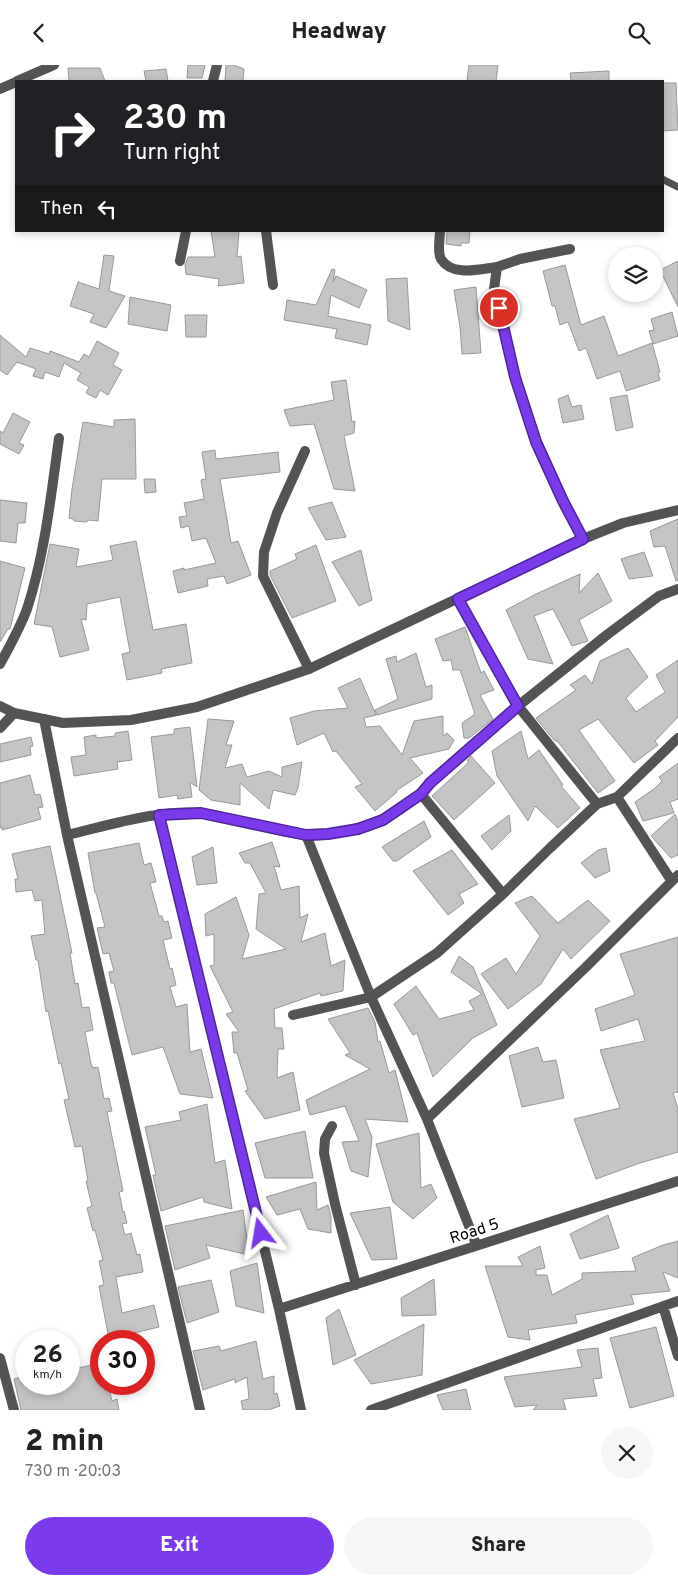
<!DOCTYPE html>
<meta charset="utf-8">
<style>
body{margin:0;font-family:Overpass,sans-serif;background:#f6f6f6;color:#202124;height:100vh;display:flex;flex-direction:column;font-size:19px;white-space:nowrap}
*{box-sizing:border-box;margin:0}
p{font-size:16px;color:#757577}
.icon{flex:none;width:28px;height:28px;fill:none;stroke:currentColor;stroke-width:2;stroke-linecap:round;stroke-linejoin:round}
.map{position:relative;height:1345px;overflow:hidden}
.side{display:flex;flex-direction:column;background:#fff;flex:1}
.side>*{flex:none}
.guide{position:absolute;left:15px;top:15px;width:649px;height:152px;border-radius:0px;box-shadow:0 2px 8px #0003;background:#202124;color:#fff;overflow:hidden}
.tools{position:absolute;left:608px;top:182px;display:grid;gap:10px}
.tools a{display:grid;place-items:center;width:55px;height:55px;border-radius:50%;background:#fff;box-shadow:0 2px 8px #0003;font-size:25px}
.speed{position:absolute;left:15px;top:1265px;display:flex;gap:10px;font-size:25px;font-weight:700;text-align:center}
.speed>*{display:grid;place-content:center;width:65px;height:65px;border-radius:50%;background:#fff;box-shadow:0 2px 8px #0003;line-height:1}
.speed small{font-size:12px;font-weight:400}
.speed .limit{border:8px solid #d22;background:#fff;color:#111}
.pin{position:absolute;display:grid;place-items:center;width:42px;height:42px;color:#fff;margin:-21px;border:2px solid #fff;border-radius:50%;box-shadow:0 1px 5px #0007}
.me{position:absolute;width:55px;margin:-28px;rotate:346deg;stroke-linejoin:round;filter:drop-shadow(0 0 4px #0008)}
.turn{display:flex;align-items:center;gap:18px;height:105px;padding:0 25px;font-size:22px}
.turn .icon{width:65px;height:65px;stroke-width:2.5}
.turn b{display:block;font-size:35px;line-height:42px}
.then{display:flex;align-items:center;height:48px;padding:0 25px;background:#0003;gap:10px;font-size:19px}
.round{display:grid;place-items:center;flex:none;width:52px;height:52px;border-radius:26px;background:#f6f6f6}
.summary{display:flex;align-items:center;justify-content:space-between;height:85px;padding:0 25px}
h1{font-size:30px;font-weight:800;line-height:38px}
.cta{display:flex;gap:10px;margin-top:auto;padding:10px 25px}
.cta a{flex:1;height:58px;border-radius:30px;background:#7c3aed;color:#fff;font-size:20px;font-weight:800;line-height:58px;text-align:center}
.cta a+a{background:#f6f6f6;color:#202124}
header{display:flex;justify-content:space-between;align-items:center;height:65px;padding:0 25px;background:#fff;font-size:22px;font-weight:800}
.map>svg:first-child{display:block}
</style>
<header><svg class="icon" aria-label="back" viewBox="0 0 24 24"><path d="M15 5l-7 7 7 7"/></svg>Headway<svg class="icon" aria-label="search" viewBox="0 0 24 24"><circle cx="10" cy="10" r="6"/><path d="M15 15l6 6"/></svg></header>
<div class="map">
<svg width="678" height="1345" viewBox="0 0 678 1345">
<rect width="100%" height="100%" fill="#fff"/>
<path fill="#c4c4c4" stroke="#989898" d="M188 0H205L202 13H187Z
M226 0H234L244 4 243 16H225Z
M469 0H498L496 16H467Z
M68 3H100L105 16H69Z
M166 4 168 16H146L144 6Z
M609 6V16H571L570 8Z
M662 18H676L678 65 662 66Z
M211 166H239L237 192 241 191 244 218 218 221 219 214 186 209 185 200 188 192H215Z
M447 166H470L469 178H461V181L446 179Z
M104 190 114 191 109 226 125 231 106 263 90 257 94 249 70 241 78 217 99 224Z
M678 196V242L660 205Z
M565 200 581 260 604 251 618 291 652 278 660 307 658 308 660 315 626 326 620 306 597 314 586 283 579 286 568 257 560 260 555 241H552L543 206Z
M332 204 335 205 333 217 336 211 367 225 359 243 331 230 328 251 371 260 367 280 335 273 337 264 284 255 287 235 316 240Z
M407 213 410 265 388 256 386 214Z
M476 222 481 288 462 289 460 262 454 225Z
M130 232 171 240 167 266 128 259Z
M672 247 678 271 653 279 649 266 654 265 651 254Z
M185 250H207L206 272H186Z
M0 270 26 292 30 283 49 289 50 286 79 297 84 289 89 292 97 276 119 288 113 300 122 305 108 330 100 325 96 333 86 328 89 322 77 315 81 308 64 298 59 312 45 307 43 314 33 311 36 304 17 297 7 310 0 305Z
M346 315 352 357 355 356 354 368 344 371 355 426 334 424 314 359 290 361 284 345 334 335 331 317Z
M568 330 572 342 581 340 584 354 563 358 558 334Z
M627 330 633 362 616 366 610 333Z
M13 348 30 357 19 378 24 380 19 389 0 379V366L3 368Z
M135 354 136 414H102L98 456 87 455V457L74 456V454L69 453 72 424 83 357 114 362V355Z
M215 385 216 394 278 387 280 407 220 414 231 478 238 476 251 510 227 519 224 511 207 514 208 521 178 528 173 506 184 503V505L216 498 206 473 192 476 189 461 181 463 179 452 187 451 184 438 204 434 201 415 206 414 202 387Z
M144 414H155L156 427 145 428Z
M0 435 27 438 25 458H18L16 478 0 476Z
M332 437 346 472 326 475 308 443Z
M678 454V515L676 516 665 481 654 482 650 466Z
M136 476 153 565 186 559 192 598 161 604 162 608 127 615 122 589 130 587 120 532 87 539 86 555 81 554 89 585 60 592 52 562 34 559 50 479 79 484 76 502 113 495 110 481Z
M316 480 336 536 292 553 270 510V506L297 494 295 489Z
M361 485 372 535 359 541 332 497Z
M644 487 653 511 629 514 621 494Z
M0 496 25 503 10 564H8L0 577Z
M598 508 612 536 579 555 588 576 572 581 553 544 534 551 553 599 528 594 506 545 536 529 580 509 579 528Z
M465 562 481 608 484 606 494 625 480 630 493 654 469 673H464L462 658 475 649 460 605H453L451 595 443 596 435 574Z
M628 583 648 612 626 633 636 647 665 627 656 610 678 595V652L655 676 658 680 634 698 598 654 579 665 615 716 598 728 558 677 554 675 536 653 576 625 570 620 585 610 592 619 600 596Z
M416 588 426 622 432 620V634L377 650 375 645 398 634 386 594 396 591 397 597Z
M360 613 376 650 364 653 366 662 380 661 402 690 414 656 443 651V671L447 668 454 675 449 684 410 693 423 708 396 726 397 727 375 746 355 722 362 719 336 686 333 687 324 668 297 680 290 653 314 646 348 643 338 623Z
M208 654 234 656 226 680H232L225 703 242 699 247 712 269 706 282 712V702L302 697 298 723 295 730 273 725 269 744 240 718V740L211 735 199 725Z
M190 662 197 722 190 717 192 732 178 734 177 730 159 733 151 672 174 669V664Z
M128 666 132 695 117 697 118 704 74 711 71 692 86 690 84 672 96 670V673L115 671V668Z
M521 666 528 694 539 685 563 720 561 721 580 743 558 763 535 741 528 756 497 711 492 686Z
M31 672 33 681 30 682 31 690 0 697V679Z
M471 691 495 718 454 755 432 731 468 698V694Z
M678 698V734L670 737 674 748 643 756 635 737 655 723 662 716 659 712Z
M30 710 35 730 40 729 43 742 38 743 41 754 2 765V762L0 763V718Z
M675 749 678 757V790L671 793 651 771Z
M509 750 511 766 492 785 481 771Z
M424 756 431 772 397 796H393L382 782Z
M272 777 280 802 274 801 281 825 299 821 300 853 308 849 301 877 325 868 331 901 345 895 343 926 321 931 320 928 274 944 275 963H282L284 984H278L277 1013 293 1007 300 1045 265 1054 245 1026 248 1025 237 988H234L232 967H239L226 949 233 947 210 901 214 900V869L206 871 205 849 236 832 249 870 242 894 286 884 256 864 259 829 266 828 250 798H245L239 788Z
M139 778 144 800 151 798 156 817 150 818 159 851H162L164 857 168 856 172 873 163 875 170 904 172 903 176 920 170 922 176 942 187 939 190 987 201 984 213 1033 180 1029 163 982 132 990 114 918H111L109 907 114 906 109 888 103 889 97 863 105 862 96 828H95L88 788Z
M50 781 72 888H70L75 919 78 918 82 943 89 942 93 965 85 967 91 999 93 1003 98 1002 104 1034 109 1033 112 1046 107 1047 123 1126 119 1127 123 1147 124 1146 127 1158 122 1159 125 1170 131 1168 137 1190 140 1189 143 1207 116 1212 122 1248 154 1240 159 1262 109 1274 99 1221 104 1220 99 1196 103 1195 95 1165 93 1166 87 1143 92 1141 86 1116H88L82 1081 75 1082 64 1035 69 1034 61 998 59 999 48 946 46 947 38 895H36L31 871 45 869 42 835 35 836 32 825 16 827 15 814H18L12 789Z
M213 782 217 818 197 820 192 792Z
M606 783 610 806 595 813 581 798 598 785Z
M452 785 478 819 459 829 464 838 448 850 413 806Z
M532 831 558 858 588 835 610 856 571 894 563 884 541 919 508 944 481 909 506 893 516 909 540 871 515 838Z
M678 872V1027L673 1028 678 1044V1087L640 1098 596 1114 574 1054 620 1043 600 985 645 976 638 954 601 966 595 944 635 930 620 889Z
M459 891 473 902 497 960 473 973 433 1012 417 968 413 970 394 939 416 921 439 954 474 945 469 936 482 929 451 907Z
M368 943 375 957 378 977 380 976 389 1008 395 1005 408 1057 365 1054 372 1072 368 1112 351 1106 342 1077 359 1076 345 1041 310 1050 306 1035 370 1004 345 990 350 988 328 954Z
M538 982 543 997 556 995 564 1033 522 1042 509 991Z
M207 1039 215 1098 225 1095 232 1144 204 1137 203 1132 161 1146 153 1110H156L145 1062 181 1055 179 1047Z
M305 1066 313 1113H265L255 1078Z
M419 1068 421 1123 431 1119 437 1133 413 1154 393 1137 376 1079Z
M316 1117 317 1145 328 1140 331 1151V1168L308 1164 300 1144 277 1150 266 1132Z
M390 1142 397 1194 372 1195 350 1148Z
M243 1145 249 1190 206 1180 210 1193 175 1205 165 1161Z
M608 1150 619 1183 580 1194 570 1169Z
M678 1176V1213L663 1207 670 1226 631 1230 634 1239 575 1250 577 1258 528 1265 530 1275 508 1272 485 1201H523L518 1192 540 1181 545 1203 536 1205V1210H547L552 1230 582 1214V1208L636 1206 632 1193 663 1180Z
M257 1198 264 1248 236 1241 230 1206Z
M434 1214 436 1250 402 1251 401 1233Z
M211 1215 219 1247 187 1258 178 1222Z
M339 1244 356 1290 333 1300 326 1253Z
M424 1259 422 1310 371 1319 354 1295Z
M656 1262 674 1331 630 1343 610 1273Z
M256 1276 263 1314 274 1311V1329L277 1328 280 1341 268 1345H243L241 1336 249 1334 247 1312 235 1318V1314L203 1325 193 1286 219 1281 221 1286Z
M598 1283 602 1313 593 1314 597 1331 563 1334 566 1345H533L537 1340 515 1342 504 1312 582 1302 577 1285Z
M101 1298V1319H108L112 1336 117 1334 119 1345H21L14 1314 26 1311V1319H69V1305Z
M466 1324 471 1345H443L437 1330Z"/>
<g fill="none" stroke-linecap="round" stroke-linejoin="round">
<path stroke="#545454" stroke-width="7" d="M662 114 678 122"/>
<path stroke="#545454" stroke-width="10" d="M213 16 217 0
M266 166 273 220
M440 166C440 174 437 187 441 194 452 212 480 204 497 202
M570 184 520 194 497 202 494 224 515 312 537 377 563 436 583 474
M180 196 186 166
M305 386 277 448 264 487 263 511 309 604
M458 535 518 641 597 739
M0 599C10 581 20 563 27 544 45 489 51 430 59 373
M44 654 67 770 200 1345
M0 663 14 648
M421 729 503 829
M617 732 671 815
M159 750 279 1244 301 1345
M67 770C107 761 159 744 201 748 236 753 270 766 305 770 314 771 325 770 335 768 373 762 404 748 430 718L518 641 608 569 659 531 678 524
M306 770 371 932 427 1054 476 1179
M293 950 371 932 437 888 503 829 550 783 597 739 617 732 678 673
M427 1054 586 902 678 810
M332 1061 325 1074 324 1088 335 1139 356 1220
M663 1241 678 1291
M279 1244 678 1116
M0 1293 14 1345
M371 1345 678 1236"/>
<path stroke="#545454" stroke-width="10" d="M17 16 54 0
M0 24 16 17
M0 641 14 648 63 658 131 655 197 642 309 604 583 474 623 458 678 445"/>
</g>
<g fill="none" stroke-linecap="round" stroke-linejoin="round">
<defs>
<path id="route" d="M261 1168 159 750 201 748 306 770 328 769 358 764 383 755 421 729 430 718 518 641 458 534 583 474 563 436 536 377 515 312 499 243"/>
</defs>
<use href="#route" stroke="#51269a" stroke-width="12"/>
<use href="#route" stroke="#7c3aed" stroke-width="9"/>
</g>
<g text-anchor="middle" stroke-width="4.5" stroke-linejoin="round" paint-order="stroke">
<g font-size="16" fill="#000" stroke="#fff">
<text transform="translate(474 1165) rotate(-18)" y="6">Road 5</text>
</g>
</g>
</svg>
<div class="tools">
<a><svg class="icon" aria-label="layers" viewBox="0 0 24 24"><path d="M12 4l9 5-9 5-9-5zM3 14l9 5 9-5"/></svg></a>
</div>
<div class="speed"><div>26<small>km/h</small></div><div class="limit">30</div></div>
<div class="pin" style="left:499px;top:243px;background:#d93025"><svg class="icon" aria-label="arrive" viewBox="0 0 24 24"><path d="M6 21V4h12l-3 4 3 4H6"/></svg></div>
<svg class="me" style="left:261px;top:1168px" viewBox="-20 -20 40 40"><path d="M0-17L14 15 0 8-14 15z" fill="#7c3aed" stroke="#fff" stroke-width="4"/></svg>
<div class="guide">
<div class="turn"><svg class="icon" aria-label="right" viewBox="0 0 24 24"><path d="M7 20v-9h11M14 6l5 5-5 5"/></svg><div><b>230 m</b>Turn right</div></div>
<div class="then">Then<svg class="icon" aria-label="left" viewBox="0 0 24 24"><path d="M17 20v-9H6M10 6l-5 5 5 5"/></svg></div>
</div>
</div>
<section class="side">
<div class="summary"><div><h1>2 min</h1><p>730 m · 20:03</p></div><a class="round"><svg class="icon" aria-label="close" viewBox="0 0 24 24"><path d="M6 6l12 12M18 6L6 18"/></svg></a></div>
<div class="cta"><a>Exit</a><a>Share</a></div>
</section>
